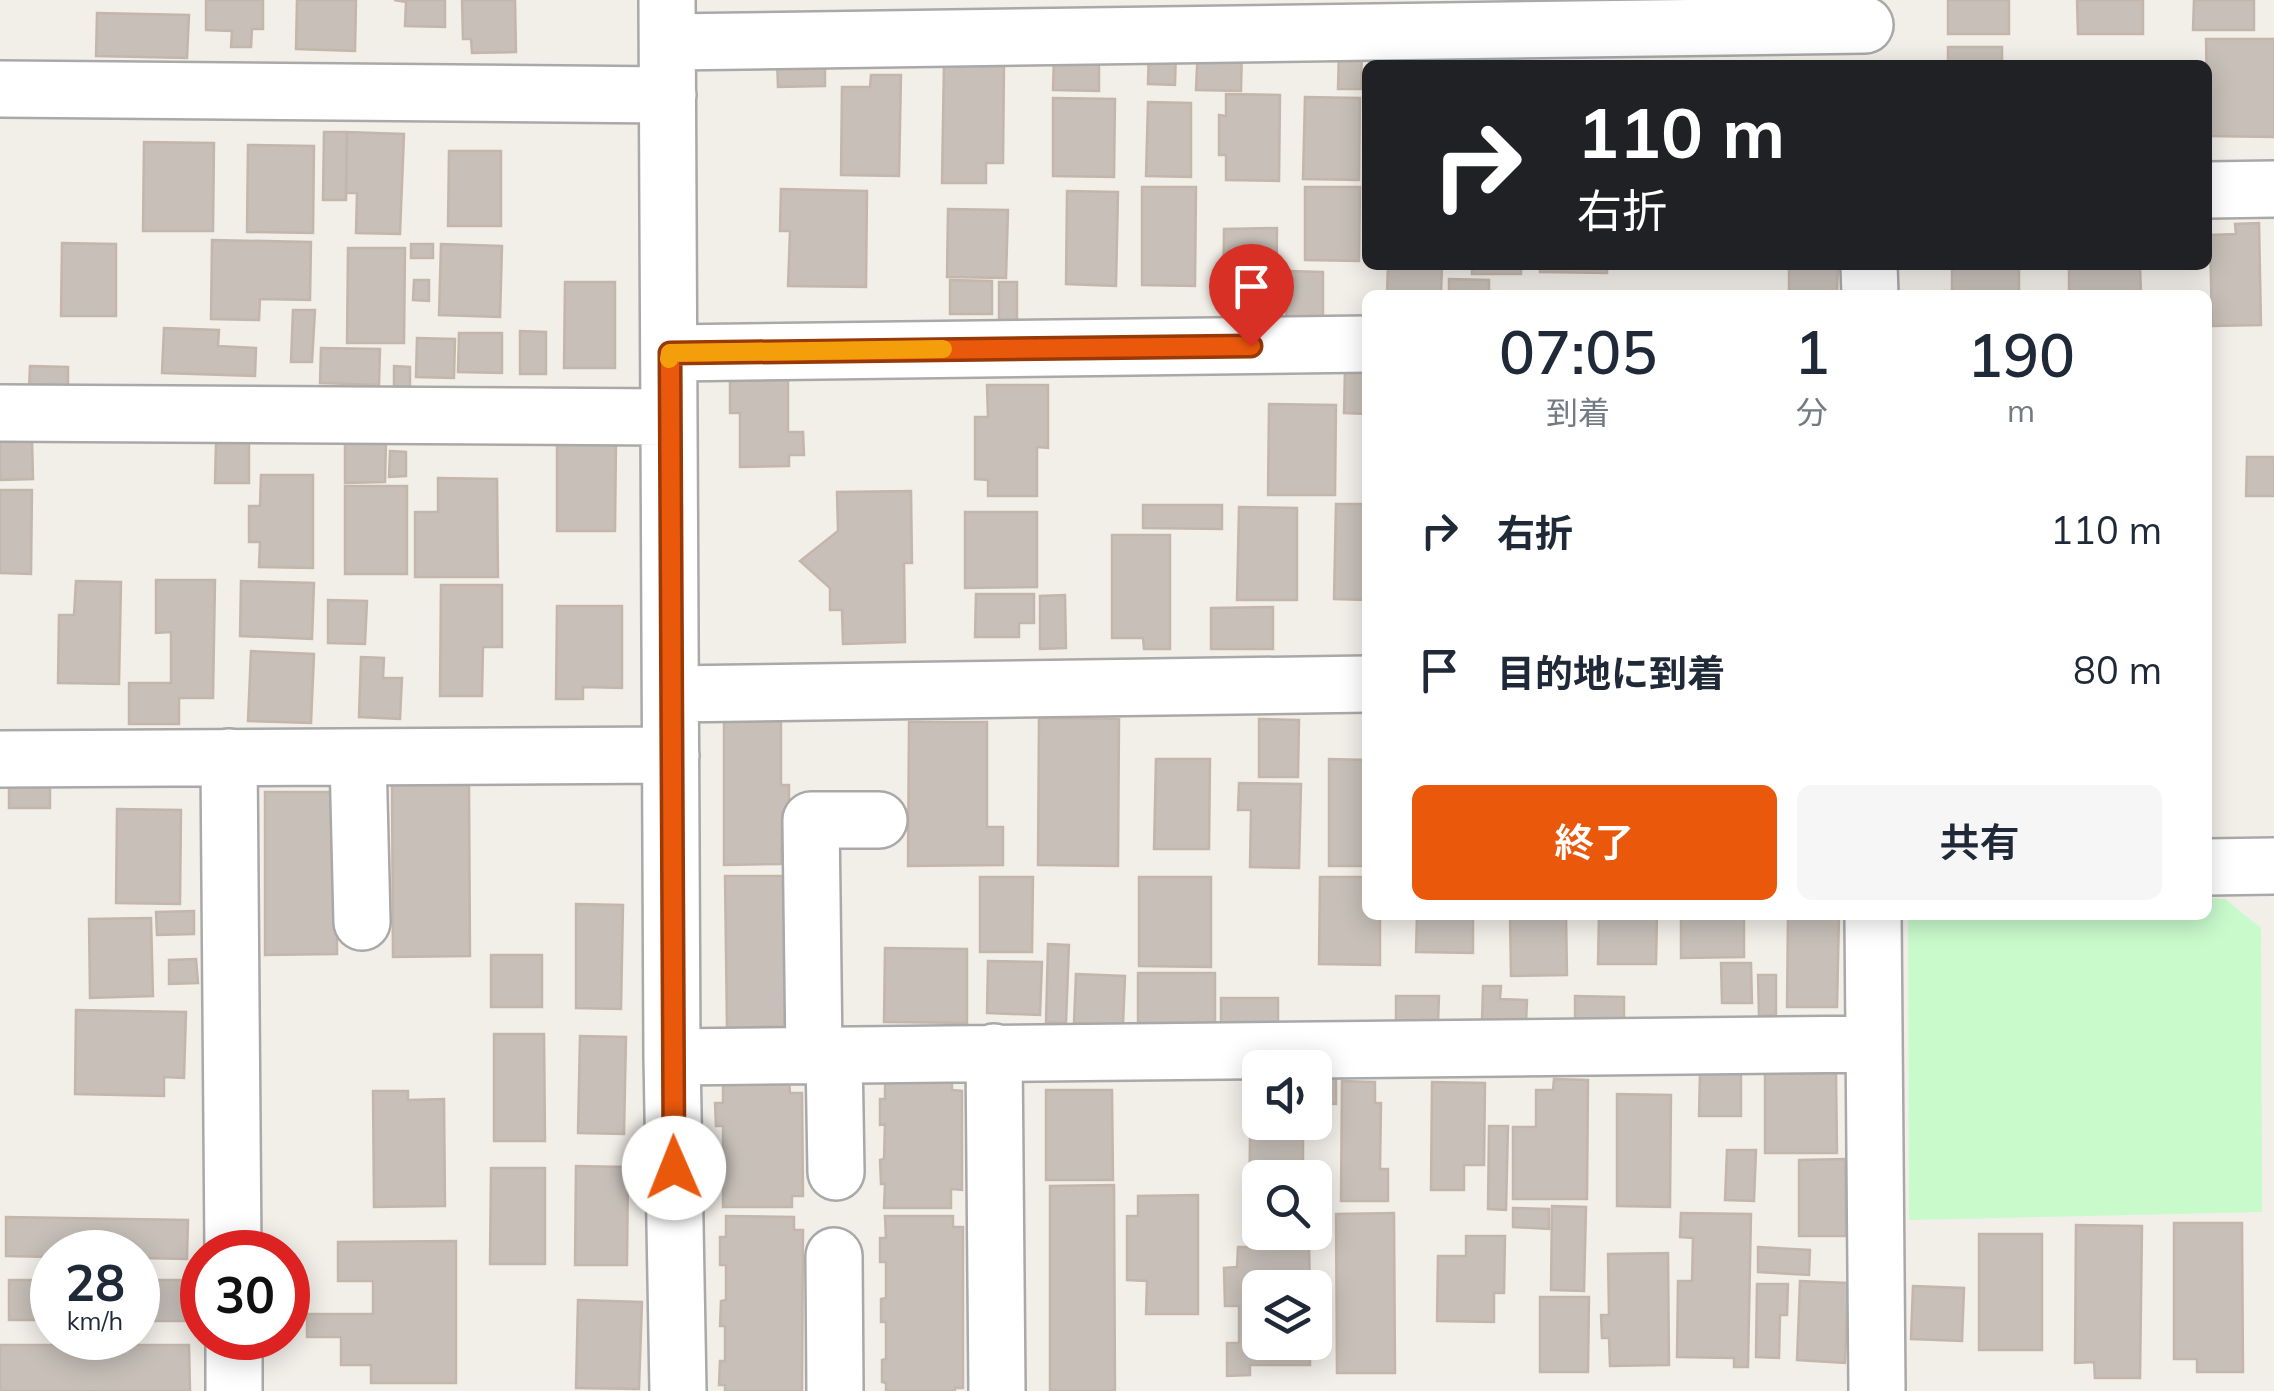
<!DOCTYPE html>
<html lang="ja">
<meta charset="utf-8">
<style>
body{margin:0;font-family:Mulish,"Noto Sans JP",sans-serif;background:#f6f6f7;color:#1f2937;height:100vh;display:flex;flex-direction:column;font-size:38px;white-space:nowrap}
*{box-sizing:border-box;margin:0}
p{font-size:32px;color:#747a83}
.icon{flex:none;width:55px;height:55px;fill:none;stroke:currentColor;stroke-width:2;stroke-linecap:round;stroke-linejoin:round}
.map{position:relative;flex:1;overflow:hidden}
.side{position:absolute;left:1362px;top:290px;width:850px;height:630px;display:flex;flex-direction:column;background:#fff;border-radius:15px;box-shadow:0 5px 25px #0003}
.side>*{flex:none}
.banner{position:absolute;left:1362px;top:60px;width:850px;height:210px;border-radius:15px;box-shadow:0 5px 25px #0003;background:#202124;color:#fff;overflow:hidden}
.tools{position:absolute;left:1242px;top:1050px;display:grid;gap:20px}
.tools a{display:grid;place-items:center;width:90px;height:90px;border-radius:15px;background:#fff;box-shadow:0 5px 25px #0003;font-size:50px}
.speed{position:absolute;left:30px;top:1230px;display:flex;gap:20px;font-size:50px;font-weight:700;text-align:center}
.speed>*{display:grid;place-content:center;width:130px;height:130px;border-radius:50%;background:#fff;box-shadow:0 5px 25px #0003;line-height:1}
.speed small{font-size:25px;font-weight:400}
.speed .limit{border:15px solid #d22;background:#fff;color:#111}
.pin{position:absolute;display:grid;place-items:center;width:85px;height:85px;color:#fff;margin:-102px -42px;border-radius:50% 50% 50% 0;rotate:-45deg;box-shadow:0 0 10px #0007}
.pin .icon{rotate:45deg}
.me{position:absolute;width:110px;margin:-55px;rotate:359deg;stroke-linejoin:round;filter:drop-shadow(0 0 8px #0008)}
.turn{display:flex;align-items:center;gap:35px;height:210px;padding:0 50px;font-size:45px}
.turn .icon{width:130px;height:130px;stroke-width:2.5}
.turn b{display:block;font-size:70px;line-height:85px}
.eta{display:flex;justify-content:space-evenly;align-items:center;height:170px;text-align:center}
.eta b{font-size:60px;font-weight:600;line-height:70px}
.action{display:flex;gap:20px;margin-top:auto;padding:20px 50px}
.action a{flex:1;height:115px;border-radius:15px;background:#ea580c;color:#fff;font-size:40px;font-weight:600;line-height:115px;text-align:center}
.action a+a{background:#f6f6f7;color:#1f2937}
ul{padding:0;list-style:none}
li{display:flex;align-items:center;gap:30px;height:140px;padding:0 50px}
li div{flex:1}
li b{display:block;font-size:38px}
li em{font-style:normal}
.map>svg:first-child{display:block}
</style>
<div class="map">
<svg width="2274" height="1391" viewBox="0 0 2274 1391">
<rect width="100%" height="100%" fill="#f2efe9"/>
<path fill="#c8facc" d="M2208 898 2225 899 2261 928 2262 1212 1909 1220 1908 918 1911 915H2208Z"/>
<path fill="#c7bfb8" stroke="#c4b6ab" stroke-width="2.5" d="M206 0H263V29H252L251 47H231L232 31 206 30Z
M297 0H356L355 51 296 49Z
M394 0H445V27L405 26 406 2Z
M462 0H515L516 52 472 53 471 39H463Z
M1948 0H2009V34H1948Z
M2077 0H2143V34H2078Z
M2194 0H2254V30H2193Z
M97 13 189 15 187 58 96 56Z
M2206 39H2274V137L2208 136Z
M1198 45 1242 46 1241 91 1196 90Z
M1948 47H2002V65H1948Z
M1149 48H1176L1175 85 1148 84Z
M1339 49H1362L1361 89H1338Z
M1054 55H1099V91L1053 90Z
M777 60H825V86L778 87Z
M944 62H1004L1003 163H986V183H942Z
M871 75H901L899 176 841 175 842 87H870Z
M1226 94 1280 95 1279 181 1226 180V155H1219V115L1226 116Z
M1305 97 1360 98 1359 180 1303 179Z
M1053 98 1115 99 1114 177 1053 176Z
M1148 102 1191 103V177L1146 176Z
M324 132H347L346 200H323Z
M347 132 404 134 400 234 356 233 357 193H346Z
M144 142 214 143 213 231H143Z
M248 145 314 146 313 233 247 232Z
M449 151H501V226H448Z
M1142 187H1196L1195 286 1142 285Z
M1305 187H1360L1359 261 1305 260Z
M781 189 867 191 866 287 788 286 790 231H780Z
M1067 191 1118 192 1116 286 1066 284Z
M948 209 1008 210 1006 278 947 277Z
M2259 223 2261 325 2212 326 2210 235 2236 234 2235 224Z
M1277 228 1276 315H1223L1224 229Z
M212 240 311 242 310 300 260 299 259 320 211 319Z
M62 243 116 244V316H61Z
M411 244H433V258H411Z
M441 244 502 246 500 317 439 315Z
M348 248H405L404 343H347Z
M1388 265H1442L1441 295H1387Z
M1472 265H1521V274H1472Z
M1540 265H1607V273L1540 272Z
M1789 265H1838L1837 294 1789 295Z
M1952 265H2019V295H1952Z
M2069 265H2140L2141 295H2069Z
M1287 271 1323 272V323H1286Z
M1449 279 1489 280V295H1449Z
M414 280H429V301L413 300Z
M950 280 992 281V314H950Z
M565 282H615V368H564Z
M999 282H1017V323H999Z
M293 310H315L312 362H291Z
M164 328 219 330 218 346 256 348 255 376 162 373Z
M520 331 546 332V374H520Z
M459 333H502V373L458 372Z
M417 338 455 339 454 378 416 377Z
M321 348 380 349 379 385 320 383Z
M30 366 68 367V392L29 391Z
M394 366 410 367V387H394Z
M1345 368 1368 369V414L1344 413Z
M730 380H788V432H803L804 455H789V466L740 467V413H730Z
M987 385H1048V448L1037 447V496H988V480L975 479V417H988Z
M1269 404 1336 405 1335 495H1268Z
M32 440 33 479 0 480V441Z
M616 441 615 531H557V442Z
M345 442H386L385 482 345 483Z
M216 443H249V483H215Z
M390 451 406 452V476L389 477Z
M2247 457H2274V496H2246Z
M261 475H313V568L259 567 260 542H249V506H260Z
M438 478 497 479 498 577H415V512H438Z
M345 486H407V574H345Z
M0 490H32L31 574 0 573Z
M911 491 912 563H904L905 642 843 644 842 610H830V588L800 561 838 531 837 492Z
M1336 504H1368V600L1334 599Z
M1143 505H1222V529L1143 528Z
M1239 507 1297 508V600H1237Z
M965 512H1037V587L965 588Z
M1112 535H1170V649H1144L1143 638H1112Z
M156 580H215L213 698H179V724H129V683H171V632L156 633Z
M76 581 121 582 119 684 58 683 59 615H74Z
M241 581 314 583 312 639 240 636Z
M441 585H502V647H483L482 696H440Z
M976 594H1034V623H1019V637H975Z
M1065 595 1066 648 1040 649V596Z
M328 600 367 601 365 644 328 643Z
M557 606H622V688L583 687V699H556Z
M1273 607V649H1211V608Z
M251 651 314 654 311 723 248 721Z
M361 657 384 658 383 678H402L400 719 359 717Z
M724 718H781V785H789V814L782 813 781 864 724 865Z
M1039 718 1119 719 1118 866 1038 865Z
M1259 719 1299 720 1298 777H1259Z
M909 722H987V827H1003V865L908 866Z
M1156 759H1210L1209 849H1154Z
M1329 759 1368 760V866H1329Z
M1239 783 1301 784 1299 868 1250 867 1251 810H1238Z
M469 784 470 956 393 957 392 785Z
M9 786H50V808H9Z
M265 792H337V954L265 955Z
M117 809 181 810 180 904 116 903Z
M725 876H783L784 926H793L794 955H784L785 1026 727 1028Z
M980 877H1033L1032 952H980Z
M1139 877H1211V967L1139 966Z
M1320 877H1368V915H1380V965L1319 964Z
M576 904 623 905 621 1009 576 1008Z
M194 911V934L157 935 156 912Z
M1417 915H1473V953L1416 952Z
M1510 915H1566L1567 975 1511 976Z
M1599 915H1657L1656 964H1598Z
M1681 915H1744V957L1681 958Z
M1788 915H1839L1837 1007H1787Z
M151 918 153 996 90 998 89 919Z
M1048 944 1069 945 1066 1023 1046 1022Z
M885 948 967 949V1023L884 1022Z
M491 955H542V1007H491Z
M196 959 198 983 169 984V960Z
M988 961 1042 962 1040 1015 987 1013Z
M1721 963H1751L1752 1003H1722Z
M1138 973H1215V1026H1138Z
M1076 974 1125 976 1123 1025 1074 1023Z
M1758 975H1776V1015L1759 1016Z
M1483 986H1501L1500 999 1527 1000 1526 1023 1482 1022Z
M1396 996H1439L1438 1023H1396Z
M1575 996 1624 997V1021L1575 1020Z
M1221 998H1278V1028L1221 1027Z
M76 1010 186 1012 184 1078 164 1077V1096L75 1094Z
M494 1034H544L545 1141H494Z
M580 1036 626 1037 624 1134 578 1133Z
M1700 1073 1741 1074V1116H1699Z
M1765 1073H1836L1837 1153H1765Z
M1315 1076H1336V1104L1315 1103Z
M885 1078H952V1090L962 1091V1190L951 1189V1208H884L885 1184H881L880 1160 884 1159 885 1124 880 1125V1099H885Z
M789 1079 790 1093H802L803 1196H792V1207H723V1186H717V1166H723V1126H716L715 1103H723V1080Z
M1554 1079 1588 1080 1587 1199H1513V1127H1536V1090H1553Z
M1342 1081 1375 1082V1103H1381L1380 1169H1388V1201H1341Z
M1432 1082 1485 1083 1484 1165H1464V1190H1431Z
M1046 1090H1112L1113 1180H1046Z
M373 1091H408V1100L444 1099 445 1206 374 1207Z
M1617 1094 1671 1095 1670 1207 1617 1206Z
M1270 1122H1305V1132H1270Z
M1489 1126H1508L1506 1210 1488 1209Z
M1250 1137 1303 1138V1178H1260V1226H1249Z
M1727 1150H1756L1754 1201 1725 1200Z
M1845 1159 1846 1236H1799V1160Z
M576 1166 628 1167 627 1265H575Z
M491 1168H545V1264H490Z
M1114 1185 1115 1391H1050V1186Z
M1198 1195V1314H1146L1147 1281 1127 1280V1216H1138V1196Z
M1552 1206 1586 1207 1584 1291 1551 1290Z
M1513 1208 1549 1209V1229L1513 1227Z
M1394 1213 1395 1373H1337L1336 1214Z
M1681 1213 1751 1214 1748 1367H1734V1358L1677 1357 1678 1281H1692L1693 1238 1680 1237Z
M726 1216 794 1217V1230H803L802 1391H725V1385H719L720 1361H725V1326H720L721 1301 726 1300V1265H720V1237H726Z
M885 1216H953V1227H963V1388H955V1391H886V1383L882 1382V1360L886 1359V1322H881V1299L886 1298V1262H880V1238H886Z
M6 1217 188 1220 187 1259 138 1258V1252H52V1257L6 1256Z
M2174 1223H2242L2243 1372H2197V1359H2174Z
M2076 1225 2142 1226 2140 1378H2095L2094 1362 2075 1363Z
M1979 1234H2042V1350H1979Z
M1466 1236H1505L1504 1293H1494V1322L1437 1321 1438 1256H1466Z
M456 1241V1383H371V1365H341V1337H307V1314H373V1281H338V1242Z
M1238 1247H1309L1310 1288H1260V1342H1310V1365H1250V1375L1227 1376V1343H1239V1306H1225L1224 1268 1237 1267Z
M1758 1247 1810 1250 1809 1275 1758 1272Z
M1668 1253 1669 1365 1610 1366 1609 1338H1602L1601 1315H1609L1608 1254Z
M9 1280H52V1320H9Z
M138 1280H189V1321H138Z
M1800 1281 1848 1283 1845 1363 1797 1360Z
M1757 1284H1788L1787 1315H1780L1779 1358 1756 1357Z
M1913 1286 1964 1288 1962 1341 1911 1339Z
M1540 1297H1589L1588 1372H1540Z
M578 1300 642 1302 639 1389 576 1388Z
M0 1345H189L190 1391H0Z"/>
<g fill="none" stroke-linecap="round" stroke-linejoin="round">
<defs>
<path id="minor" d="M667 0 672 1057 678 1391
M668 42 1865 25
M0 89 668 95
M2208 190 2274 189
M1869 265 1870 295
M670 353 1368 344
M0 413 669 417
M671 694 1368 684
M229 757 233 1252
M358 757 362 922
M0 759 671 755
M2208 867 2274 866
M1873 915 1877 1391
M994 1052 997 1391
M834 1054 836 1172
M814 1055 811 820H879
M672 1057 1874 1044
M834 1256 835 1391
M234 1338V1391"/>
</defs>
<use href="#minor" stroke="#a9a9a9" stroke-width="60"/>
<use href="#minor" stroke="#fff" stroke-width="55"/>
</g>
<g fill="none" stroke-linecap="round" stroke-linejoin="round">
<defs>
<path id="route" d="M674 1168 670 353 1251 346"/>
</defs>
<use href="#route" stroke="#983908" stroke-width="25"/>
<use href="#route" stroke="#ea580c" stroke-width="18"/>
<path stroke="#f59e0b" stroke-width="18" d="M669 359 670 353 943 349"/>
</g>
</svg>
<div class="tools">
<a><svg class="icon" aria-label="sound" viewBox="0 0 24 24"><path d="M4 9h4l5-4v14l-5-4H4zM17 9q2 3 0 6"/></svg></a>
<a><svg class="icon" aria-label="search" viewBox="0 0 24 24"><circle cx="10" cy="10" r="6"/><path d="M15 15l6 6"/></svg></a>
<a><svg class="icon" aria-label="layers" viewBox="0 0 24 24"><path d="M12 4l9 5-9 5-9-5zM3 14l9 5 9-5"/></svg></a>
</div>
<div class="speed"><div>28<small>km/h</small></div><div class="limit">30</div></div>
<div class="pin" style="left:1251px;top:346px;background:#d93025"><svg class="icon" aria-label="arrive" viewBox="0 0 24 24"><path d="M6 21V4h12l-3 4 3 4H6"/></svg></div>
<svg class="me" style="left:674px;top:1168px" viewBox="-20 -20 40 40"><circle r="19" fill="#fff"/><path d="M0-13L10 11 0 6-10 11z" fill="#ea580c"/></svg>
<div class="banner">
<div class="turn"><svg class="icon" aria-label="right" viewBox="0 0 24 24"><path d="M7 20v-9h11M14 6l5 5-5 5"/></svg><div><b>110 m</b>右折</div></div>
</div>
<section class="side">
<div class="eta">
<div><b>07:05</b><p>到着</p></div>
<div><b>1</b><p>分</p></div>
<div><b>190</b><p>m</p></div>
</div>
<ul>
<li><svg class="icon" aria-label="right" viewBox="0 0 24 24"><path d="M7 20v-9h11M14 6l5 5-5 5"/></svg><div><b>右折</b></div><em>110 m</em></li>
<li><svg class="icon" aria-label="arrive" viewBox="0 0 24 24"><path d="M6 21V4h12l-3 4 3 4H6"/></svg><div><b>目的地に到着</b></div><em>80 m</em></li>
</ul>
<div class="action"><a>終了</a><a>共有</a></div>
</section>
</div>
